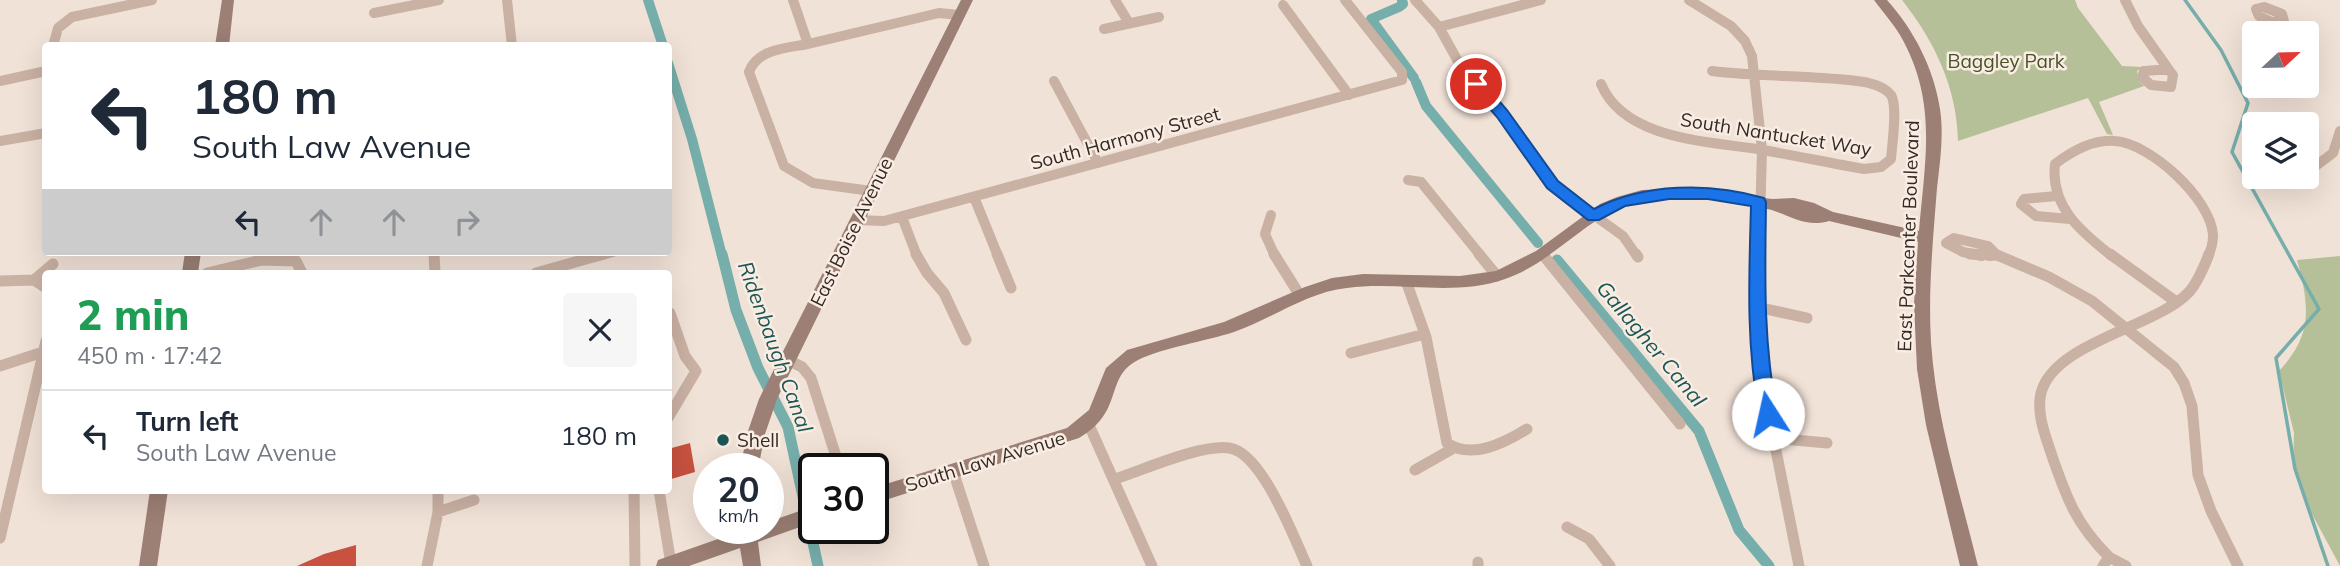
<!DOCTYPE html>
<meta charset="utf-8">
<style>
body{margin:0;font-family:Mulish,sans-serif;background:#f6f6f7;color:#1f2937;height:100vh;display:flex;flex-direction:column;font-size:26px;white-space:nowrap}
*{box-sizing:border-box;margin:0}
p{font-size:23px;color:#747a83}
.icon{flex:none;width:38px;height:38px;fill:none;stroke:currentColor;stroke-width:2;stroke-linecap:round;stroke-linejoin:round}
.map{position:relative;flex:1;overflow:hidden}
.details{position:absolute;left:42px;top:270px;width:630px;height:224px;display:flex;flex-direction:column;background:#fff;border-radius:7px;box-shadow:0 7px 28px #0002}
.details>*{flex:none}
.hud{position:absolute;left:42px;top:42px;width:630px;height:214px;border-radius:7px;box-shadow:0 7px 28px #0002;background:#fff;color:#1f2937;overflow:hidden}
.needle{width:46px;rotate:68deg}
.fabs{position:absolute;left:2242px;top:21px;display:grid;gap:14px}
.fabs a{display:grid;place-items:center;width:77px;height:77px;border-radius:7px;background:#fff;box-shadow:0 7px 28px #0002;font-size:35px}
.speed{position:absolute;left:693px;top:453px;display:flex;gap:14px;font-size:35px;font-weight:700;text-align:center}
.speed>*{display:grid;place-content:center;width:91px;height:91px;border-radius:50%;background:#fff;box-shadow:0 7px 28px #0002;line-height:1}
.speed small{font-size:18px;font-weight:400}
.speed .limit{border:4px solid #111;border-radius:10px;background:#fff;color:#111}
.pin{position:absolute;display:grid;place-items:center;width:60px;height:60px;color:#fff;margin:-30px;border:4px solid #fff;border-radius:50%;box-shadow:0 2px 7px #0007}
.me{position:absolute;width:77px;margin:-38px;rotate:350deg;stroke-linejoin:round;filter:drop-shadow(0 0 5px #0008)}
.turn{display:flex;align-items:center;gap:24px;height:147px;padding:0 35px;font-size:32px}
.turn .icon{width:91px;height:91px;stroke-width:2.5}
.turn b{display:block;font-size:49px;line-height:60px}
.lanes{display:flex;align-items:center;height:66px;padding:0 35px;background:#0003;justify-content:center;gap:35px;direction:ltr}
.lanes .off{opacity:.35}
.round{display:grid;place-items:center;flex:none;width:74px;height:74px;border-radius:7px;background:#f6f6f7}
.headline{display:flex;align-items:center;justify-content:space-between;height:119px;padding:0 35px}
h1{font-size:42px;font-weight:800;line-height:52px;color:#1e9e55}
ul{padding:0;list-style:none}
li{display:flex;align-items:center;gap:21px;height:91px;padding:0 35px;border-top:2px solid #e0e1e3}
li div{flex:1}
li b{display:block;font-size:26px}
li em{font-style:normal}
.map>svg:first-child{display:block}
</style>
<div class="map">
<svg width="2340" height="566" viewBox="0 0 2340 566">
<rect width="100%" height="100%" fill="#f1e2d7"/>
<path fill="#b6c098" d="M1902 0H2075L2078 8 2122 66 2143 67 2137 71 2139 81 2144 86 2099 102 2113 135 2107 134 2088 98 1958 141C1957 88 1935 42 1902 0Z
M2340 256V566L2304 499 2293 463 2294 433 2279 371C2314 334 2309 305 2297 260Z"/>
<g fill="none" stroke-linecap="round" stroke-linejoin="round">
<path stroke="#76aeab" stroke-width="3.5" d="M2185 0 2221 50 2248 103 2232 152 2319 309 2276 358 2295 469 2328 566"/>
<path stroke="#76aeab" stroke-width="10" d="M648 0 663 46
M1402 0 1403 4 1399 7 1371 19 1414 78
M668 63 692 139 722 256
M1416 82 1426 106 1538 243"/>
<path stroke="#76aeab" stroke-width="11" d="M722 254 736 310 758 368 788 427 818 566
M1557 260 1699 431 1739 530 1769 566"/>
</g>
<path fill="#c8523f" d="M690 443 695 472 668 480V449Z
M356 545V566H297L324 554Z"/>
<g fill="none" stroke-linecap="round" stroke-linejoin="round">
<path stroke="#c9b1a3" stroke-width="10" d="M507 0 512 46
M793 0 808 44C787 48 757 49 749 72L784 166 813 183 871 191
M1115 0 1129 23
M1415 0 1439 27 1460 65 1502 114 1552 185 1623 236 1637 256
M1689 0 1731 26 1745 41 1752 56 1762 150 1759 256
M2125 0 2138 26 2169 70
M1283 5 1349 95
M2264 7 2282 14 2284 21 2271 22 2259 16 2256 9Z
M374 13 439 0
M1439 27 1541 0
M1104 29 1159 17
M808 44 939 13 959 15
M53 46 58 28 72 17 152 0
M2158 70H2169L2173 75 2171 87 2151 85 2142 77 2144 71Z
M0 81 46 71
M1054 81 1098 163
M1601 84C1625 141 1711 141 1763 150 1797 156 1830 163 1864 169L1881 167 1891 159C1892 145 1898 106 1891 95 1884 86 1868 82 1857 81 1809 75 1760 77 1712 71
M0 141 46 133
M2309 171 2333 153 2340 131
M1408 180 1421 182 1481 256
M2056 196 2024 199 2021 204 2036 216 2070 219
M974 197 998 256
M1271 215 1265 234 1275 256
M902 217 917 256
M856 220 884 221 1402 80V72L1345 0
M434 252V256
M1997 255 2000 256
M598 256 613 252
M1982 256 1963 252 1946 243 1954 238 1988 246 1997 255
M1989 256 1997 255
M2112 256C2081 232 2050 206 2055 164 2072 151 2093 139 2115 141 2150 143 2211 199 2213 235 2213 242 2211 250 2208 256"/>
<path stroke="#c9b1a3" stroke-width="11" d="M434 254 435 273
M916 254 927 273 944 293 966 340
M997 254 1011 288
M1274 254 1299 294
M1479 254 1497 276
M1636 254 1638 257
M1759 254V365L1799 566
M1970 254 1997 255
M2110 254 2175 301
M1997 255 2049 277 2092 301 2174 367 2184 383 2192 406 2198 475 2211 511 2238 566
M1544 256 1680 424
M207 273 262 260 296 261 302 273
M536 273 604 254
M34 280 53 264
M0 281 34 280 46 288
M1406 281 1426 337 1447 443C1472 460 1504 443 1527 429
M1757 307 1807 318
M1351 353 1425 334
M788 360 802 367 811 378 840 469
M0 366 46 351
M668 418 696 371 685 356 670 313
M1089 425 1152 566
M1772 438 1827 443
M1415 470 1452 449
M953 471 984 566
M1115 479C1143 470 1201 444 1229 448 1262 452 1294 538 1307 566
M634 490 635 566
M659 490 671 564
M438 512 474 500
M1567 527 1589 539 1610 566
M0 538 46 341
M2109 557 2126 566
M1478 562V566
M427 566 438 512V490
M2103 566 2109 557C2076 524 2067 499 2052 456 2046 437 2036 414 2041 393 2054 342 2157 327 2189 292 2198 282 2204 267 2209 254"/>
<path fill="#9c7f75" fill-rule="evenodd" d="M222 0H234L229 46H215Z
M961 0H973L777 399 765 434 758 469H740L747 434 759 399Z
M1874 0H1887C1914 30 1934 69 1940 109 1944 135 1940 162 1937 188 1933 239 1928 291 1931 342 1936 419 1960 492 1978 566H1960L1926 425 1917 369 1914 304 1918 242 1829 221C1804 229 1786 212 1763 208 1724 200 1681 194 1642 201 1592 209 1556 262 1505 279 1454 297 1400 281 1347 288 1307 292 1272 319 1234 332 1206 341 1162 348 1138 360 1116 371 1117 389 1108 408 1101 422 1092 430 1079 438L873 504V488L1067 428 1089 410 1106 368 1127 350 1224 322 1305 287 1332 278 1363 274 1460 276 1496 271 1536 251 1600 204 1617 197 1642 190 1687 188 1772 199 1794 198 1814 203 1833 212 1919 231C1925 159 1938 101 1900 35 1892 22 1883 12 1874 0Z
M185 252H201L198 273H182Z
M150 490H168L157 566H139Z
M814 506V522L758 542 761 566H743L740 548 689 566H656L658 560 738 532V528H768V522Z"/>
</g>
<path fill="#1a73e8" stroke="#114b97" stroke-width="2" d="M1476 79 1481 80 1507 110 1558 181 1594 209C1644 183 1710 182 1764 198L1766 202C1765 276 1763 340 1777 414L1774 419H1762L1759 414C1746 342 1749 279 1751 206L1708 199H1669L1625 206 1599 220H1588L1547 188 1497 117 1471 87V80Z"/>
<circle fill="#1b5654" stroke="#f9ede3" stroke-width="2.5" cx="723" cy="440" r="7"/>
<g text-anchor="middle" stroke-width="5" stroke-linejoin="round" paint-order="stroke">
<g font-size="19" fill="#475229" stroke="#f9ede3">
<text x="2006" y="68">Baggley Park</text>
</g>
<g font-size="19" fill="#342925" stroke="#f9ede3">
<text transform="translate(1776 134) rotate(9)" y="7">South Nantucket Way</text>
<text transform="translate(1125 138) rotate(-15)" y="7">South Harmony Street</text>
<text transform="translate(851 232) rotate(-64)" y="7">East Boise Avenue</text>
<text transform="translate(1908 236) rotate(-88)" y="7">East Parkcenter Boulevard</text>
<text transform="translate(985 461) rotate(-17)" y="7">South Law Avenue</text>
</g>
<g font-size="19" fill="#342925" stroke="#f9ede3" text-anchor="start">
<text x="737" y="447">Shell</text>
</g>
<g font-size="21" font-style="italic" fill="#1b5654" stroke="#f9ede3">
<text transform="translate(1651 344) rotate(50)" y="7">Gallagher Canal</text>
<text transform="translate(775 347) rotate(70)" y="7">Ridenbaugh Canal</text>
</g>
</g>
</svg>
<div class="fabs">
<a><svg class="needle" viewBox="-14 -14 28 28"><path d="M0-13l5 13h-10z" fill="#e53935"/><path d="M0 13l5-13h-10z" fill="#747a83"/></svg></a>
<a><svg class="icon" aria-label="layers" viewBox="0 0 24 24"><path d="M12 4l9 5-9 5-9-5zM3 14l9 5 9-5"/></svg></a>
</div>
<div class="speed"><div>20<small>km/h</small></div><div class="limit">30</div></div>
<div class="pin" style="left:1476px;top:84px;background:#d93025"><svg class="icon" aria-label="arrive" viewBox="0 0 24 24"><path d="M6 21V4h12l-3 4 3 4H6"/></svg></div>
<svg class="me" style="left:1768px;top:414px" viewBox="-20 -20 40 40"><circle r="19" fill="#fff"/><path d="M0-13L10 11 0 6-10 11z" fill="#1a73e8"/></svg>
<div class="hud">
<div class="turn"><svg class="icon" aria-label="left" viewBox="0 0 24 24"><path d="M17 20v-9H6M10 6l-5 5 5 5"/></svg><div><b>180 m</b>South Law Avenue</div></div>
<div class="lanes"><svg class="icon" aria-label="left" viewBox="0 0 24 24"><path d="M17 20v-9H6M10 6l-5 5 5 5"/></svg><svg class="icon off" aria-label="ahead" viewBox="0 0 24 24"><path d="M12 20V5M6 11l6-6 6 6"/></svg><svg class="icon off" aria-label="ahead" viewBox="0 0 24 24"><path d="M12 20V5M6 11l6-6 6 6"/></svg><svg class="icon off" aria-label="right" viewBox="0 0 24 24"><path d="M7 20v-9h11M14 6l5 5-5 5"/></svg></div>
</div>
<section class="details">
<div class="headline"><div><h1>2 min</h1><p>450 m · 17:42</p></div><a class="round"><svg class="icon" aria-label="close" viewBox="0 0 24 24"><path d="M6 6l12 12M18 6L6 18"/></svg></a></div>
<ul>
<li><svg class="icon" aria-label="left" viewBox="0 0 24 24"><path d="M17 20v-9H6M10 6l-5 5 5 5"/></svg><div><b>Turn left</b><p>South Law Avenue</p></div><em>180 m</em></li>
</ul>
</section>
</div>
